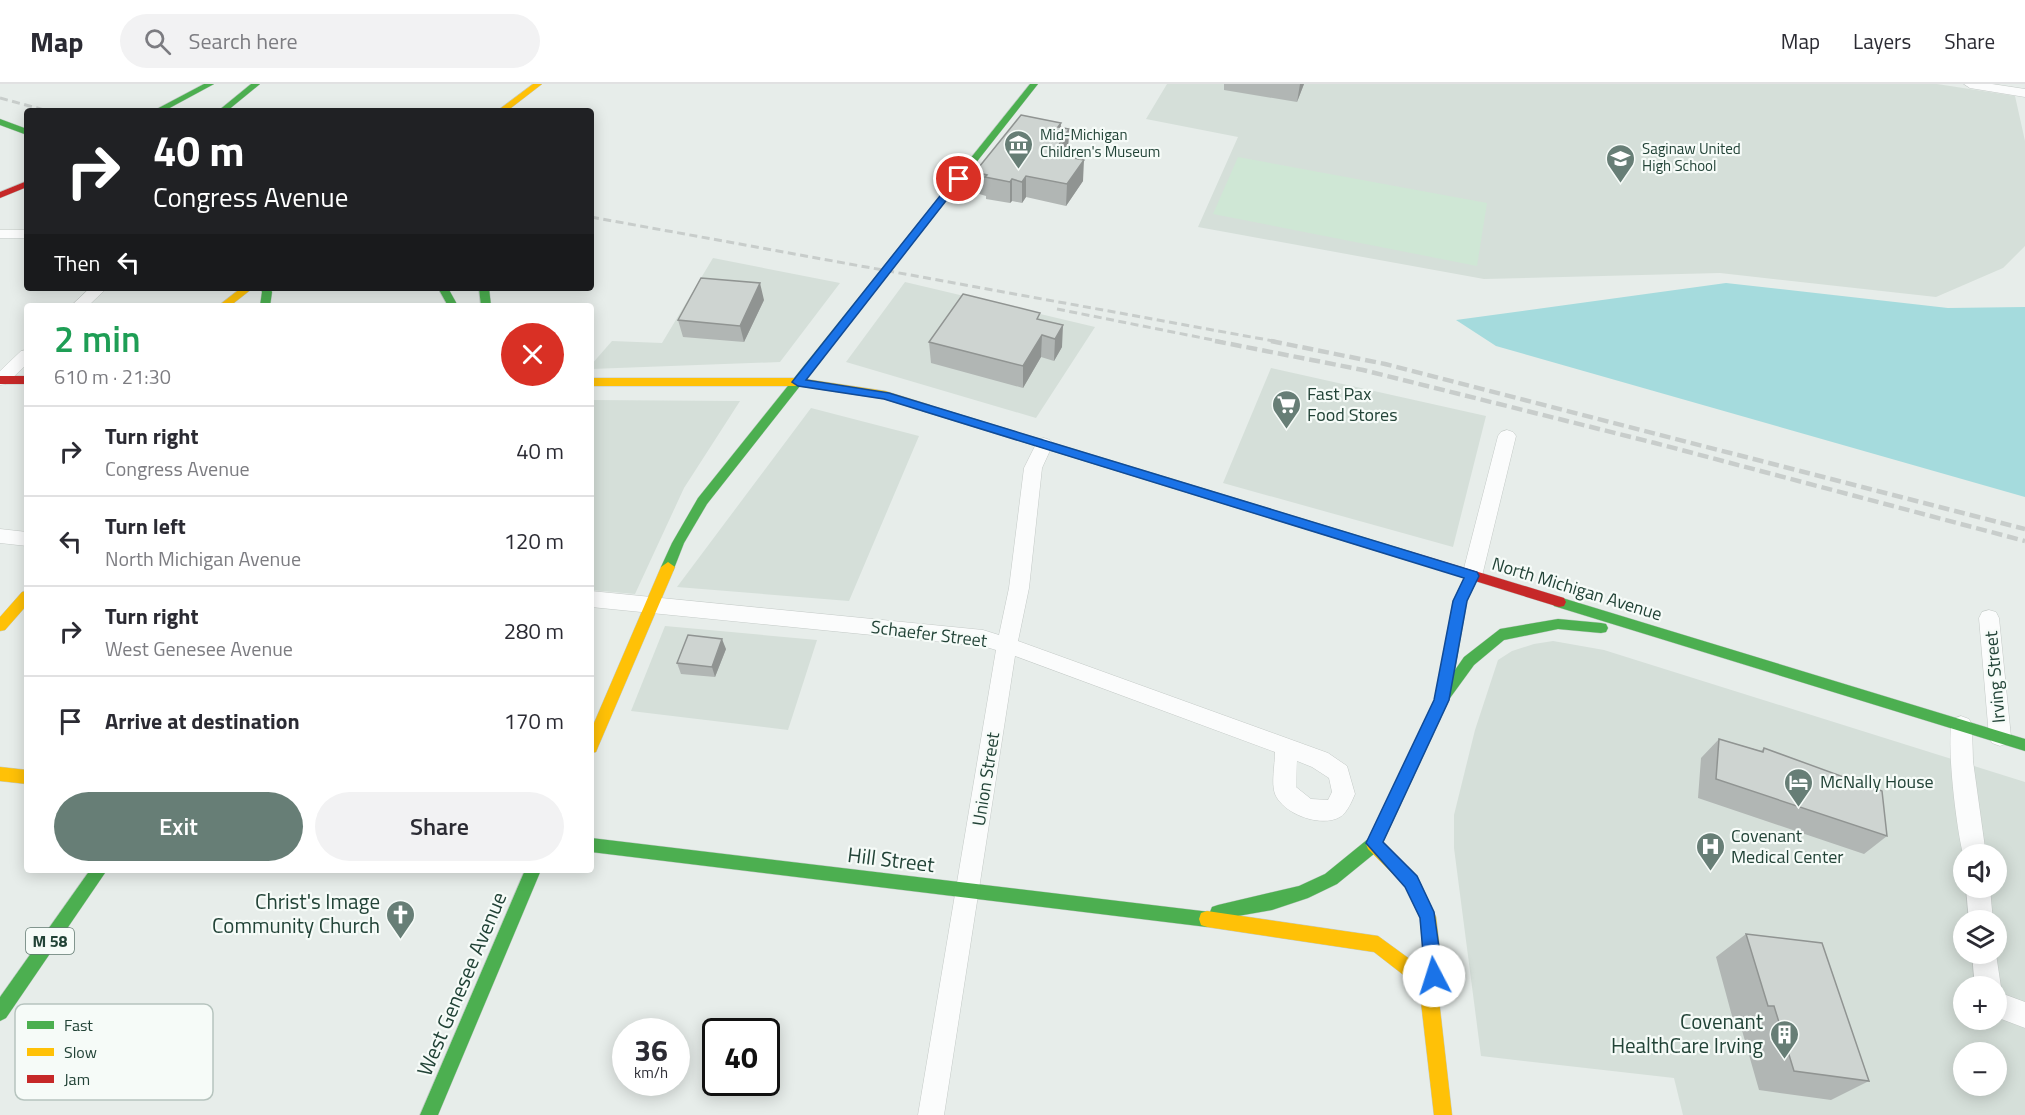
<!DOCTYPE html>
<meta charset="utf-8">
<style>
body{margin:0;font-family:"Titillium Web",sans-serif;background:#f2f2f3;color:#2b2b33;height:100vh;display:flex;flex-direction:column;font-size:22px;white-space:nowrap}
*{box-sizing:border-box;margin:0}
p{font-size:20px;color:#7c7c81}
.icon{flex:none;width:33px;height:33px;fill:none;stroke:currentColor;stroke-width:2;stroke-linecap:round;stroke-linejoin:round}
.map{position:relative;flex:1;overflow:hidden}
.panel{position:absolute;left:24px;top:219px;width:570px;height:570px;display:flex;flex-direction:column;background:#fff;border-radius:6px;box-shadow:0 3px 15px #0003}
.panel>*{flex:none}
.banner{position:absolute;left:24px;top:24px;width:570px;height:183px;border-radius:6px;box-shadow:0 3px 15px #0003;background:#202124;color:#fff;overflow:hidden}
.tools{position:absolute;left:1953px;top:760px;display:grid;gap:12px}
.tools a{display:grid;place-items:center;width:54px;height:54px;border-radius:50%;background:#fff;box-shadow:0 3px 15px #0003;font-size:30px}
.speed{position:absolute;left:612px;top:934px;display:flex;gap:12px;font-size:30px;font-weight:700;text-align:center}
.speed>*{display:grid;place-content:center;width:78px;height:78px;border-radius:50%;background:#fff;box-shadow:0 3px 15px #0003;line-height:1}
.speed small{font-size:15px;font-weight:400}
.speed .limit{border:3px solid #111;border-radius:9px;background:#fff;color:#111}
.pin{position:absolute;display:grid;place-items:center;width:51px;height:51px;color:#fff;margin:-26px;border:3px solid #fff;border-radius:50%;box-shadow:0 2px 6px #0007}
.me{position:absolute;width:66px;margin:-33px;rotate:355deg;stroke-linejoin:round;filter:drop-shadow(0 0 4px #0008)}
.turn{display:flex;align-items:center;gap:21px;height:126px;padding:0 30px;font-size:27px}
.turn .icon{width:78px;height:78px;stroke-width:2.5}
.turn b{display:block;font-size:42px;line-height:51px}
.then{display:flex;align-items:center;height:57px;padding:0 30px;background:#0003;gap:12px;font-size:22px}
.round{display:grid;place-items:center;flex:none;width:63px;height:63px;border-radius:32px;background:#f2f2f3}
.head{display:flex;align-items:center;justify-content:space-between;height:102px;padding:0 30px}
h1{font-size:36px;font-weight:600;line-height:45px;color:#1e9e55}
.cta{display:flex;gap:12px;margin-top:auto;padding:12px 30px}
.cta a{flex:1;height:69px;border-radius:36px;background:#677e76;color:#fff;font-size:24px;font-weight:600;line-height:69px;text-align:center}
.cta a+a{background:#f2f2f3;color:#2b2b33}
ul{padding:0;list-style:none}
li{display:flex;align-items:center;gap:18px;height:90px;padding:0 30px;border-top:2px solid #e1e1e2}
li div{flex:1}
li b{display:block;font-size:22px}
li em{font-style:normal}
header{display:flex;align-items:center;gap:36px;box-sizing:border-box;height:84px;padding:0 30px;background:#fff;border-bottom:2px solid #e1e1e2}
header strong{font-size:28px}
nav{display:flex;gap:33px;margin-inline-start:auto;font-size:21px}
.search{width:420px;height:54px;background:#f2f2f3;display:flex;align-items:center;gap:15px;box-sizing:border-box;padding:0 21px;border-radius:33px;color:#7c7c81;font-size:22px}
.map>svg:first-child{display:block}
</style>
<header>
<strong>Map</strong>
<div class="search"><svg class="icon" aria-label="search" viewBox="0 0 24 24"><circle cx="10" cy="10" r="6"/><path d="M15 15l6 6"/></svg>Search here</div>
<nav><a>Map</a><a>Layers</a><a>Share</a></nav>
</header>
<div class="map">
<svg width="2025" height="1031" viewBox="0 0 2025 1031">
<rect width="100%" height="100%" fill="#e7edea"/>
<path fill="#d5dfd9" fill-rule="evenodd" d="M1167 0H1937L2015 12 2025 57V162L2003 184 1936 213 1720 189 1484 195 1198 143 1238 53 1146 35Z
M713 174 840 199 780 278 591 285V281L612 257 662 259Z
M905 198 1095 243 1036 334 846 278Z
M1271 284 1486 332 1453 463 1223 399Z
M591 316 740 317 684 404 635 510 591 506Z
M811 324 919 352 849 517 677 503Z
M665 542 817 556 788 646 631 627Z
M1553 557 1604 566 2025 698V1031H1683L1674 994 1481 972 1454 764V731L1475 646 1498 576 1512 567 1534 560ZM1964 771H1996V804H1964ZM1964 837H1996V870H1964ZM1964 903H1996V936H1964ZM1964 969H1996V1002H1964Z"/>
<path fill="#cfe7d5" d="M1238 73 1487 119 1477 182 1213 130Z"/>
<path fill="#a5dbdd" d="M1726 199 1948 224 2025 223V413L1496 262 1456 236Z"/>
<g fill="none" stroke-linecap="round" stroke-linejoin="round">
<defs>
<path id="street" d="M1964 0H1992L2025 5V13L1970 4Z
M0 146H27V154H0Z
M90 204H107L88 222H71Z
M27 266V280L6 300 0 301V287L21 267Z
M1507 346 1513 348 1516 352 1482 492 1479 497 1472 499 1465 497 1462 492 1498 352 1501 348Z
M1044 354 1050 356 1053 360 1042 384 1029 504 1018 557 1328 669 1347 682 1355 710C1352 717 1347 729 1340 733 1321 744 1283 730 1275 710 1271 699 1275 681 1275 668L1015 572 944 1031H918L996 566 983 562 591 523V507L983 546 999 551 1009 504 1024 384 1038 356ZM1297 677 1312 683 1329 694 1332 708 1328 716 1311 715 1296 703Z
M0 445 27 448V462L0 459Z
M1989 526 1996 528 1999 534 2011 653 2008 659 2000 662 1992 659 1989 653 1979 534 1982 528Z
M1961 632 1969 635 1972 641 1973 677 1986 771H1964V773C1957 752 1945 652 1953 635Z
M1966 804H1990L1993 837H1969Z
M1972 870H1996L2001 903 1998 908 2025 918V944L1996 933V903H1975Z"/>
<path id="fast" d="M204 0H214L164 27H153Z
M251 0H260L227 27H218Z
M1030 0H1038L707 420 684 459 673 487H663L661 483 672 459 698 414Z
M0 35 27 45V51L0 41Z
M260 204H270L272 208 270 222H260L262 208Z
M438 204H448L458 222H448Z
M479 204H489L491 222H481Z
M926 320 1409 467 1416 472 1409 477 922 327 920 324 922 321Z
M1472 487 1479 492 1467 517 1455 586 1464 573 1500 545 1558 535 1601 539 1606 540 1608 544 1606 548 1601 549 1558 545 1504 556 1474 581 1450 614 1380 765 1337 800 1308 814 1272 826 1215 836 1213 841 1207 843 591 768V754L1210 828 1212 823 1218 821 1299 802 1325 790 1368 755 1435 616 1453 517 1467 488Z
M1559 513 2025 655V667L1554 522 1552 518 1554 514Z
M90 786H107L6 934 0 937V913Z
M525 786H541L438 1031H420Z"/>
<path id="slow" d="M533 0H542L507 27H497Z
M241 204H253L230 222H218Z
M591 294H798L885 307 930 321 932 324 926 328 884 315 798 302H591Z
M668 478 675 483 598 663 596 668 591 669V646L661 483Z
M27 507V521L5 546 0 547V533L22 508Z
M0 683 27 686V700L0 697Z
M1374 753 1380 755 1417 792 1436 833 1443 892 1439 916 1452 1031H1434L1421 918 1410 896 1374 868 1207 843 1201 841 1199 835 1201 829 1207 827 1378 852 1422 884 1425 890 1420 834 1405 802 1368 765 1366 760 1368 755Z"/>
<path id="jam" d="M27 97V103L0 114V108Z
M0 292H27V300H0Z
M1409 467 1564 514 1566 518 1564 522 1559 523 1404 475 1402 472Z"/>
</defs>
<use href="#street" stroke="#c4cac7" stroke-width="1"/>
<use href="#fast" stroke="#c2cbc7" stroke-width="1"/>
<use href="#slow" stroke="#c2cbc7" stroke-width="1"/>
<use href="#jam" stroke="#c2cbc7" stroke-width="1"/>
<use href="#street" fill="#fbfcfc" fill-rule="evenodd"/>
<use href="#fast" fill="#4caf50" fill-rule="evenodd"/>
<use href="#slow" fill="#ffc107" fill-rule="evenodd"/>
<use href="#jam" fill="#c62828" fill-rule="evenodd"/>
<path stroke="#c8cdcb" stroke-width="3" stroke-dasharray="8 4.5" stroke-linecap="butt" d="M0 14 48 27
M591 133 1279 258
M1057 225 1223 258"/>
<path stroke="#c8cdcb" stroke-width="4.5" stroke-dasharray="11 5" stroke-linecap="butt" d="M1215 257 1363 286 1655 359 2025 457
M1271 257 1385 280 2025 445"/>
</g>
<path fill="#b1b6b4" d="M1224 0H1304L1297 18 1224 6Z
M1061 43 1069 45 1068 66 1064 72 1083 97 1066 122 1026 113 1022 119 1012 117 1010 119 986 115V112L976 109 975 88Z
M764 216 744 258 683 253 678 236Z
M1040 236 1062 263 1054 277 1041 273 1023 304 931 279 929 258Z
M726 565 715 593 681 590 677 579Z
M1719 655 1761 667 1764 664 1887 752 1864 770 1698 714 1701 674Z
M1746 850 1869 997 1831 1016 1759 1006 1741 943H1735L1716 873Z"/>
<path fill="#909492" d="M1300 0H1304L1297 18Z
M1061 39 1060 58 1069 45 1068 66 1052 91 1053 70 1058 43Z
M1084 76 1083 97 1066 122 1067 100Z
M1026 92V113L1022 119V98Z
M1012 95V117L1010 119V98Z
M760 199 764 216 744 258 740 242Z
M1063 241 1062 263 1054 277 1055 255Z
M1042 251 1041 273 1023 304V282Z
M722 555 726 565 715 593 712 583Z"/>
<path fill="#ced4d1" stroke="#909492" stroke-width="1.5" d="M1021 31 1061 39 1058 43 1069 45 1053 70 1084 76 1067 100 1026 92 1022 98 1012 95 1010 98 985 93 987 91 975 88Z
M701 194 760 199 740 242 678 236Z
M963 210 1040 229 1037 235 1063 241 1055 255 1042 251 1023 282 929 258Z
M688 551 722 555 712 583 677 579Z
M1719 655 1763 668 1764 664 1882 707 1887 752 1716 695Z
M1746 850 1822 859 1869 997 1794 987 1774 922H1768Z"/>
<path fill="#1a73e8" stroke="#114b97" stroke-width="1.5" d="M955 93 963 95 806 296 889 309 1477 488 1479 492 1467 517 1449 616 1383 758 1417 792 1434 828 1443 892 1440 898 1434 900 1428 898 1425 892 1420 834 1405 803 1366 759 1434 616 1453 517 1464 494 884 315 798 302 792 298Z"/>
<defs>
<symbol id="museum-pin" viewBox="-11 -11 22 30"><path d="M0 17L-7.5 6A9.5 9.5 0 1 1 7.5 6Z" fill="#677e76" stroke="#f6fbf8"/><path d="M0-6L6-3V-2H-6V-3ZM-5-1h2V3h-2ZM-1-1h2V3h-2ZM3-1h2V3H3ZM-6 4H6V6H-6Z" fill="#fff"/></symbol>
<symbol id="school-pin" viewBox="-11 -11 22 30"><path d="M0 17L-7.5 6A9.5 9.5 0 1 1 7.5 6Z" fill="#677e76" stroke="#f6fbf8"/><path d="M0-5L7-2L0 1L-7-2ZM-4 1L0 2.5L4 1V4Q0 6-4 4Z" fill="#fff"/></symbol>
<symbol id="supermarket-pin" viewBox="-11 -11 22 30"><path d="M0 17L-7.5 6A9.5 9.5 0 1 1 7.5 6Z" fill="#677e76" stroke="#f6fbf8"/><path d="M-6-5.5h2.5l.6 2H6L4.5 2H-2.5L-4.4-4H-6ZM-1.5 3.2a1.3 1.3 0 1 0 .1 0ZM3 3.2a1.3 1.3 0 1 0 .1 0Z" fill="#fff"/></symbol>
<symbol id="hotel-pin" viewBox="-11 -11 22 30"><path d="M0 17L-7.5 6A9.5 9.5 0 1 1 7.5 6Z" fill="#677e76" stroke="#f6fbf8"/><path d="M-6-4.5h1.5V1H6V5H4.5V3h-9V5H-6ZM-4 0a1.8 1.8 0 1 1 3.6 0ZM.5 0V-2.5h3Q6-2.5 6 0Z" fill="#fff"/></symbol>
<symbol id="hospital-pin" viewBox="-11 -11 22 30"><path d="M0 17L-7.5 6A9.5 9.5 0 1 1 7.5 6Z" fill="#677e76" stroke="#f6fbf8"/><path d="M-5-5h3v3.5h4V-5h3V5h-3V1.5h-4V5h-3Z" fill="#fff"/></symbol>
<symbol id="church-pin" viewBox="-11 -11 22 30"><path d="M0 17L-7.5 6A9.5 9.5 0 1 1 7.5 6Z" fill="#677e76" stroke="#f6fbf8"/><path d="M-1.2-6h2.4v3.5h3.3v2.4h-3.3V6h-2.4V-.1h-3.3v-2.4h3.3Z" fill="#fff"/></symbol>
<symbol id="building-pin" viewBox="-11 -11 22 30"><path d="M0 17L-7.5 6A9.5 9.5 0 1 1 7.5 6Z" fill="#677e76" stroke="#f6fbf8"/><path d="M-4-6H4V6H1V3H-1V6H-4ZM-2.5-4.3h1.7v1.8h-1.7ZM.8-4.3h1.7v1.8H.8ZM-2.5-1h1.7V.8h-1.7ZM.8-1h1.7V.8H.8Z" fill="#fff"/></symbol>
</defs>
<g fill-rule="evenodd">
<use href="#museum-pin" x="1002" y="44" width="33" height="45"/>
<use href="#school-pin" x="1604" y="58" width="33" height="45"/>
<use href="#supermarket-pin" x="1270" y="304" width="33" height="45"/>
<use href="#hotel-pin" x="1782" y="682" width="33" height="45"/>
<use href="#hospital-pin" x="1694" y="746" width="33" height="45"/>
<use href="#church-pin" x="384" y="814" width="33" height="45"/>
<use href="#building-pin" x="1768" y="934" width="33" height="45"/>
</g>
<g text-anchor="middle" stroke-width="4.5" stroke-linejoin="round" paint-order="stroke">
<g font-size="15" fill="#224337" stroke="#f6fbf8" text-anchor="start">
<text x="1040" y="56">Mid-Michigan<tspan x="1040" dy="17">Children's Museum</tspan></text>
<text x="1642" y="70">Saginaw United<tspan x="1642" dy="17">High School</tspan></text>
</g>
<rect fill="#f6fbf8" stroke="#627a71" stroke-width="1.5" x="26" y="844" width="48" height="26" rx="4.5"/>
<g font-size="16" font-weight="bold" fill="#224337">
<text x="50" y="863">M 58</text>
</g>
<g font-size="18" fill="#224337" stroke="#f6fbf8" text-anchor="start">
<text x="1307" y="316">Fast Pax<tspan x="1307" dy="21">Food Stores</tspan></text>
<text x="1820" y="704">McNally House</text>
<text x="1731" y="758">Covenant<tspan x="1731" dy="21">Medical Center</tspan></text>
</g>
<g font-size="18" fill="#224337" stroke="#f6fbf8">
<text transform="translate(1577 505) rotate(17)" y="6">North Michigan Avenue</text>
<text transform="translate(929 550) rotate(7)" y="6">Schaefer Street</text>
<text transform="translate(1995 593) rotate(-95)" y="6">Irving Street</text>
<text transform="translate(986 695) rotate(-81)" y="6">Union Street</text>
</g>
<g font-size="21" fill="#224337" stroke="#f6fbf8">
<text transform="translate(891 776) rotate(7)" y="7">Hill Street</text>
<text transform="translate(462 900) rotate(-67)" y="7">West Genesee Avenue</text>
</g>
<g font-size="21" fill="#224337" stroke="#f6fbf8" text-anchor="end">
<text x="380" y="825">Christ's Image<tspan x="380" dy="24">Community Church</tspan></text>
<text x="1763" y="945">Covenant<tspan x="1763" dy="24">HealthCare Irving</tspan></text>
</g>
</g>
<rect x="15" y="920" width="198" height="96" rx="9" fill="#f6fbf8" stroke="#b6c4be" stroke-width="1.5"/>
<rect x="27" y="937" width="27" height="8" fill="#4caf50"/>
<rect x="27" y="964" width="27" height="8" fill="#ffc107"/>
<rect x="27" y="991" width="27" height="8" fill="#c62828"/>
<g font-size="16" fill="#224337">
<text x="64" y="947">Fast</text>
<text x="64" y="974">Slow</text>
<text x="64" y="1001">Jam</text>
</g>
</svg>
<div class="tools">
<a><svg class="icon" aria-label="sound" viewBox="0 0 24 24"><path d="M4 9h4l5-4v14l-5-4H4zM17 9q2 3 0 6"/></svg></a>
<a><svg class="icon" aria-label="layers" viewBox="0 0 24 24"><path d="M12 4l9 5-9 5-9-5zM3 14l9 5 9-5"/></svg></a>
<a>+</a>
<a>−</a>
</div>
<div class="speed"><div>36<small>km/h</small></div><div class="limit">40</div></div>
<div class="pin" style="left:959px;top:95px;background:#d93025"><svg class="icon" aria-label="arrive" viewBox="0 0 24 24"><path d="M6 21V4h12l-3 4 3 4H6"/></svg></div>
<svg class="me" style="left:1434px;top:892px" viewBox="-20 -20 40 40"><circle r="19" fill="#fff"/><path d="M0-13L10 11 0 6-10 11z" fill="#1a73e8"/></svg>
<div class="banner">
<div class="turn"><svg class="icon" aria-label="right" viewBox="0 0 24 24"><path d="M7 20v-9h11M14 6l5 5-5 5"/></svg><div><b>40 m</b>Congress Avenue</div></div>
<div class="then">Then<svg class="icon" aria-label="left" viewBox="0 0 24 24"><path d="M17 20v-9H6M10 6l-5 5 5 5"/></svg></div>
</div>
<section class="panel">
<div class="head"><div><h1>2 min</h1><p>610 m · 21:30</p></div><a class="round" style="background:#d93025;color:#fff"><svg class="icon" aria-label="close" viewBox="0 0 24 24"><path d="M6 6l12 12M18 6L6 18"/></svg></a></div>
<ul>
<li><svg class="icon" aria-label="right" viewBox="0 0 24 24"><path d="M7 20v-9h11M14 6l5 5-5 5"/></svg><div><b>Turn right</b><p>Congress Avenue</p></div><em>40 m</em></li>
<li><svg class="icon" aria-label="left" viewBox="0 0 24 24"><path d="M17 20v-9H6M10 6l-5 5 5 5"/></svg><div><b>Turn left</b><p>North Michigan Avenue</p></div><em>120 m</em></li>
<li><svg class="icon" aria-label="right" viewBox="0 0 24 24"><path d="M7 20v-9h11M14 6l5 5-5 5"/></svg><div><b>Turn right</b><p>West Genesee Avenue</p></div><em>280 m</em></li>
<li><svg class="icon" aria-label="arrive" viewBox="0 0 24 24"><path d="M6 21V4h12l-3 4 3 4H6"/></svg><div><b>Arrive at destination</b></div><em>170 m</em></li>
</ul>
<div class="cta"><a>Exit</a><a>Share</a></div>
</section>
</div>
